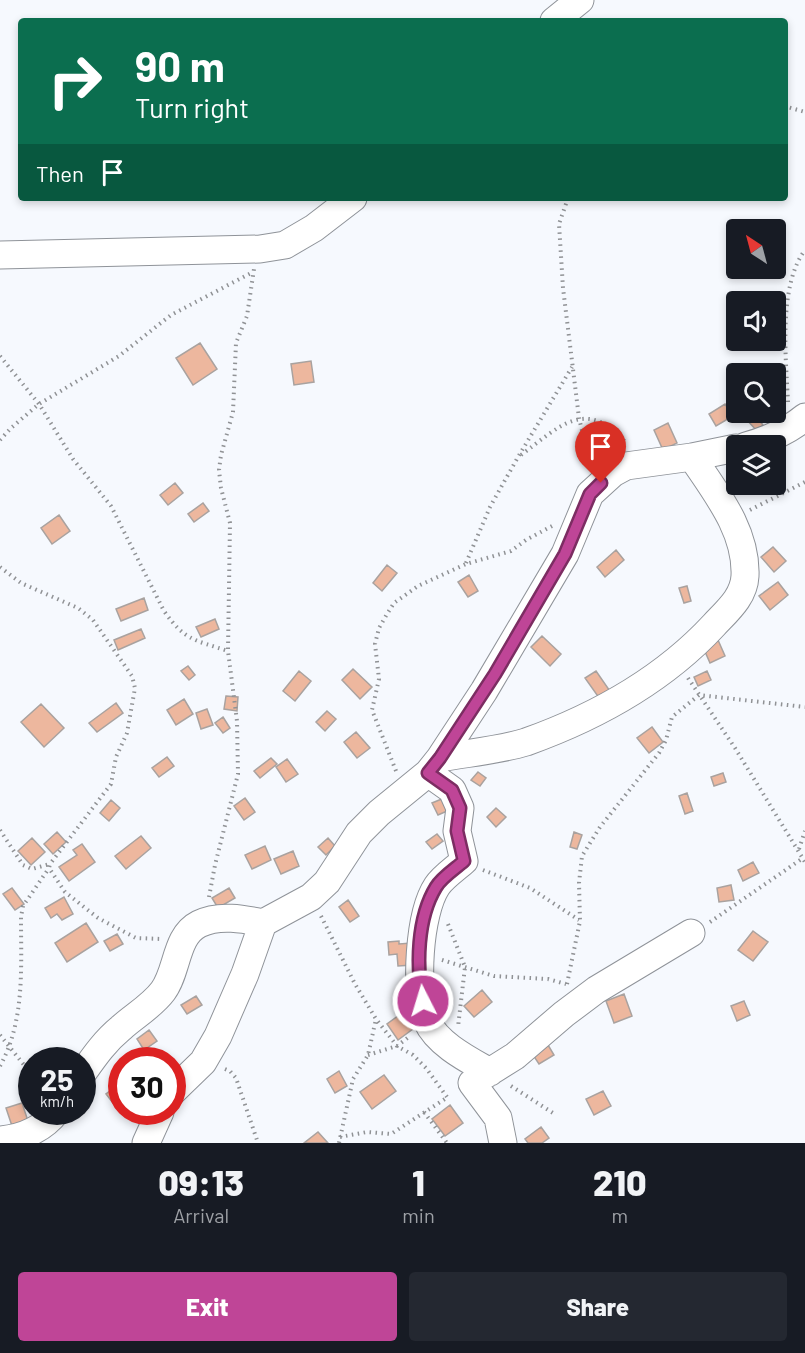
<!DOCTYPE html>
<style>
body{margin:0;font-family:Barlow,sans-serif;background:#242831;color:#f1f3f6;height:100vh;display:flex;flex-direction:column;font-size:22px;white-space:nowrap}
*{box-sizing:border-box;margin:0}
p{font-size:20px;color:#9ea1a6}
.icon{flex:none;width:33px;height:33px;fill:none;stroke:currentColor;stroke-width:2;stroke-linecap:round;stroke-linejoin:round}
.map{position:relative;height:1143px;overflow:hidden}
.panel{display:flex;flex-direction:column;background:#171b24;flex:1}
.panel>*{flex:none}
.hud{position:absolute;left:18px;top:18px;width:770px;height:183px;border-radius:6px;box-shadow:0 3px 9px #0003;background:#0b6e4f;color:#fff;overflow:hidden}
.needle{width:39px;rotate:324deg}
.buttons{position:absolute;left:726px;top:219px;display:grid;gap:12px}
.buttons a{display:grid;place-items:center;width:60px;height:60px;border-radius:6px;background:#171b24;box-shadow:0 3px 9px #0003;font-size:30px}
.speed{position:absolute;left:18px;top:1047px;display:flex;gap:12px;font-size:30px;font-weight:700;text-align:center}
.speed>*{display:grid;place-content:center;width:78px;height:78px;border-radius:50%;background:#171b24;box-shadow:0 3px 9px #0003;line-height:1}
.speed small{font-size:15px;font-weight:400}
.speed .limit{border:9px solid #d22;background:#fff;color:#111}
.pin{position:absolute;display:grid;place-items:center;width:51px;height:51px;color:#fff;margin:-62px -26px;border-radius:50% 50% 50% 0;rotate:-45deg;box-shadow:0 0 6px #0007}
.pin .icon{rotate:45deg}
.me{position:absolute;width:66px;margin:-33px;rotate:355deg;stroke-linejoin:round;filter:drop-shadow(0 0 4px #0008)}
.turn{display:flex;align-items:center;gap:21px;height:126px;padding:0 18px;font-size:27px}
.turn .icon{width:78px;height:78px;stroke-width:2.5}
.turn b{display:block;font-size:42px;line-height:51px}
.then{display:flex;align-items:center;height:57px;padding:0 18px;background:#0003;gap:12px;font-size:22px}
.eta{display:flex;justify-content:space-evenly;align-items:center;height:102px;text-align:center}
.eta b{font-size:36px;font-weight:800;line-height:42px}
.action{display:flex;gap:12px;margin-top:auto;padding:12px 18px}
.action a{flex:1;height:69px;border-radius:6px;background:#bf4597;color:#fff;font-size:24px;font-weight:800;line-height:69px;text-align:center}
.action a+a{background:#242831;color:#f1f3f6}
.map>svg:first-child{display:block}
</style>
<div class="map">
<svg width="805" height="1143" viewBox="0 0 805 1143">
<rect width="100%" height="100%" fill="#f6f9fe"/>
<path fill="#edb79e" stroke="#a9a29f" stroke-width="1.5" d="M200 343 217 369 193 385 176 358Z
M311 361 314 382 294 385 291 364Z
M725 404 733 416 716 426 709 414Z
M753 413 763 425 757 431 746 419Z
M668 423 677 443 663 450 654 430Z
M175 483 183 493 168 505 160 495Z
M203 503 209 511 194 522 188 514Z
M59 515 70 531 52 544 41 528Z
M773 547 786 561 774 572 761 557Z
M616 550 624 560 605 577 597 567Z
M387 565 397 573 382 591 373 583Z
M469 575 478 591 468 597 458 582Z
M778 582 788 595 770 610 759 596Z
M687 586 691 601 684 603 679 588Z
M144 598 148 610 121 621 116 609Z
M215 619 219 629 201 637 196 627Z
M141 629 145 638 118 650 114 640Z
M542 636 561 654 550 666 531 647Z
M718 640 725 656 710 663 703 647Z
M188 666 195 675 189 680 181 671Z
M353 669 372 687 360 699 342 680Z
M299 671 311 681 295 701 283 691Z
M596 671 612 694 602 702 585 678Z
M707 671 711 680 698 686 694 677Z
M226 696 238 697 237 711 224 709Z
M184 699 193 714 176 725 167 710Z
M116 703 123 713 97 732 89 723Z
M41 704 64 728 44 747 21 722Z
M207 709 213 725 201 729 196 713Z
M327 711 336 719 325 731 316 722Z
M223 717 230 728 223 733 215 723Z
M652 727 663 742 649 753 637 738Z
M356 732 370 748 357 758 344 742Z
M167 757 174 766 159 777 152 768Z
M271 758 277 764 260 778 254 771Z
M287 759 298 774 286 782 276 767Z
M478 772 486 778 480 786 471 780Z
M723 773 726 782 714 786 711 777Z
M687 793 693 811 685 814 679 796Z
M449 796 454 808 438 815 432 803Z
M245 798 255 812 244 820 234 806Z
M111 800 120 808 109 821 100 813Z
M496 808 506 817 496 827 487 817Z
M57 832 66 842 53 854 44 844Z
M574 832 582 835 577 849 570 847Z
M437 834 443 841 432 849 426 842Z
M141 836 151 848 126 869 115 856Z
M32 838 45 852 31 865 18 851Z
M328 838 335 846 326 855 318 847Z
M82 844 95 862 69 881 59 867 77 855 73 850Z
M265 846 271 860 252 869 245 855Z
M293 851 299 866 281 874 274 859Z
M753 862 759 873 743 881 738 870Z
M731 885 734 900 719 902 717 888Z
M12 888 24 904 15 910 3 894Z
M229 888 235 898 218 908 212 898Z
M64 897 73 914 62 920 57 914 51 918 45 908Z
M348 900 359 916 350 922 339 907Z
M86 923 98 942 67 962 55 943Z
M753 931 768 942 753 961 738 950Z
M117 934 123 944 110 951 104 941Z
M399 941V944L411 943 413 965 398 966 397 954 389 955 388 942Z
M482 990 492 1002 474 1017 464 1006Z
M624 994 632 1016 614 1023 606 1001Z
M196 996 202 1005 187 1014 181 1005Z
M744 1001 750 1015 737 1021 731 1006Z
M410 1007 421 1023 398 1040 387 1024Z
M149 1030 157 1041 144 1050 137 1039Z
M548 1045 554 1055 539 1064 533 1055Z
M339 1071 347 1086 335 1093 327 1079Z
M384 1075 396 1091 372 1109 360 1092Z
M115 1087 122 1098 113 1103 106 1094Z
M603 1091 611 1106 594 1115 586 1099Z
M22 1103 30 1127 14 1132 6 1108Z
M450 1105 463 1123 445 1136 432 1119Z
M541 1127 549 1138 542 1143H528L525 1139Z
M318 1132 328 1143H304Z"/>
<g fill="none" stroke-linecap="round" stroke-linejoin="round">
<defs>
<path id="minor" d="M554 21 580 0
M0 255 260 249 285 245 314 228 353 198
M746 446C768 440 787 432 805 417
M440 758C467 753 500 750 526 742 596 717 663 680 714 625 727 611 744 597 745 576 747 531 716 493 692 457
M428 773 452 790 460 808 457 831 464 861C455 869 443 877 437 886 419 913 414 991 427 1021 437 1044 469 1060 490 1072
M82 1074C94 1057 105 1041 121 1028 134 1016 152 1006 163 991 178 971 175 936 199 924 219 914 244 919 263 923
M172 1092 203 1062 218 1036 245 974 263 923 311 897 327 882 359 833 379 813 428 773 440 758 484 691 565 554 590 494 613 473 626 466 692 457 736 448
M0 1140C22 1138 43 1129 56 1112
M146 1143 160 1112
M503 1143 498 1118 472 1083 515 1056 564 1014 596 990 691 933"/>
</defs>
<use href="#minor" stroke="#8f9399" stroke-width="29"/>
<path stroke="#909295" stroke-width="4" stroke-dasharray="1.5 4.5" stroke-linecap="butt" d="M784 106 805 112
M568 198 559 224 563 288 579 418 590 463
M0 356 39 404 73 459 111 506 164 611C185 641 195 640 228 651
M788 402C786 359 778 286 805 250
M0 440 11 428 39 404 119 356 171 315 253 272
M521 455C559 427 586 396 626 443
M750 510 805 482
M466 563 490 507 518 457 572 367
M0 567 21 583 78 608 93 620 132 676 135 688 127 733 116 757 111 784 50 864
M688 678 735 748 805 862
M396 771 372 710 379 679 375 644 379 628 387 614 394 603 418 586 466 564 511 551 526 540 552 526
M0 830 23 865 32 869 50 864 49 868 65 892 98 918 136 938 162 939
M799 849 805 831
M483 870 530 888 579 920
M209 897 215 865 238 774 237 721 228 651 230 523 221 488 219 470 221 455 233 412 236 343 247 316 254 269
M321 916 355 984 376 1019 397 1046 413 1055 426 1068 447 1097
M710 922 803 858
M448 924 465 967 458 1027
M442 960 494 976 548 979 566 984
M567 984 580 921 579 883 582 856 600 827 659 753 666 740 672 717 699 695 805 707
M0 1035 32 1075
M368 1055 397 1046 410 1036
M0 1066C25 1021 21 968 21 917L23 906 49 868
M225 1069 230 1071 236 1078 258 1143
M511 1086 553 1113
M424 1112 447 1143
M340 1137 367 1132 391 1134 448 1097
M339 1143 353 1079 368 1055 376 1019"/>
<use href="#minor" stroke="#fff" stroke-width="27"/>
</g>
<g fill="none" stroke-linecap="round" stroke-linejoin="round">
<defs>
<path id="route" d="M423 1001C416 966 417 918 436 887 442 877 455 869 464 861L457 831 460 808 452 790 428 773 440 758 495 674 565 554 590 494 601 483"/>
</defs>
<use href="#route" stroke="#7c2d62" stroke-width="15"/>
<use href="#route" stroke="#bf4597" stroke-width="10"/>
</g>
</svg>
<div class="buttons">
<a><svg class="needle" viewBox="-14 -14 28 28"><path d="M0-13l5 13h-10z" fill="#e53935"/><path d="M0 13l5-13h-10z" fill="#9ea1a6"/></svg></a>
<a><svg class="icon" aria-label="sound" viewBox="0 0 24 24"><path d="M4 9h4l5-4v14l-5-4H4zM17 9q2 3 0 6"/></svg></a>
<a><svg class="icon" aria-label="search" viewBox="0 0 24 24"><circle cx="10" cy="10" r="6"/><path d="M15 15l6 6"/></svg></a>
<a><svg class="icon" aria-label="layers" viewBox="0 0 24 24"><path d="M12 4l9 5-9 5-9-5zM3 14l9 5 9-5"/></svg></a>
</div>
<div class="speed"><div>25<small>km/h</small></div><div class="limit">30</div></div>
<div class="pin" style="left:601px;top:483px;background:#d93025"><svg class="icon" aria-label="arrive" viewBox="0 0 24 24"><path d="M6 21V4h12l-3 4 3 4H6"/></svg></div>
<svg class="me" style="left:423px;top:1001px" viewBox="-20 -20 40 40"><circle r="17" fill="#bf4597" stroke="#fff" stroke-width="3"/><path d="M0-11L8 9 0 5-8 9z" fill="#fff"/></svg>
<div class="hud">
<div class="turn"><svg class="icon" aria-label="right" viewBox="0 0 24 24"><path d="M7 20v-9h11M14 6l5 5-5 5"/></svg><div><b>90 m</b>Turn right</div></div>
<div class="then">Then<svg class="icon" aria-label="arrive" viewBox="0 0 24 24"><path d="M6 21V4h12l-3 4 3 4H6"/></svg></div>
</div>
</div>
<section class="panel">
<div class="eta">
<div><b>09:13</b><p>Arrival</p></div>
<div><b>1</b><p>min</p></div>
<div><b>210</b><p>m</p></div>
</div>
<div class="action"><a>Exit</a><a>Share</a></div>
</section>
